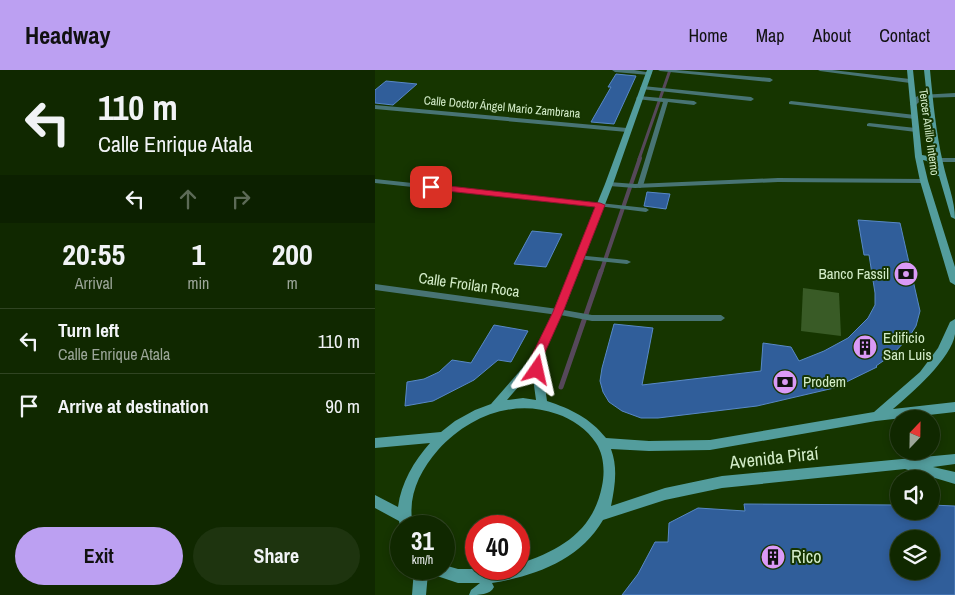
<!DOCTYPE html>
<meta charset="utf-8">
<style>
body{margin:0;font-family:"Archivo Narrow",sans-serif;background:#1e340f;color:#f1f3f6;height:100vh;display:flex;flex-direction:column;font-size:19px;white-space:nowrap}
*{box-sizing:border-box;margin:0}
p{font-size:16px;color:#9ca699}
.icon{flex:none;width:28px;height:28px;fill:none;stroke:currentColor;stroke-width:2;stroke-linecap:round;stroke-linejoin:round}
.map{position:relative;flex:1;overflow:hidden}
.details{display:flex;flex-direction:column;background:#102800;width:375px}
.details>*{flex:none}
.hud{background:#102800;color:#f1f3f6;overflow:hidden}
.needle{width:32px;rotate:22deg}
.controls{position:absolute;left:515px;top:340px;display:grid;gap:10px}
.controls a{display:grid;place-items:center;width:50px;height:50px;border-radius:50%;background:#102800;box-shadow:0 2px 8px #0003,0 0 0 1px #304422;font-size:25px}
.speed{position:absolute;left:15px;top:445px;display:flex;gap:10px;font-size:25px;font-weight:700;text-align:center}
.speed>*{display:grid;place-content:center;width:65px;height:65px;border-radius:50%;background:#102800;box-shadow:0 2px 8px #0003,0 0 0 1px #304422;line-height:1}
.speed small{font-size:12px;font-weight:400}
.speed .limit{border:8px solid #d22;background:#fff;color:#111}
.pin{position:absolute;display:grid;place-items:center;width:42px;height:42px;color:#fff;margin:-21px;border-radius:10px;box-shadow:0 2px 8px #0006}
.me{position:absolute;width:55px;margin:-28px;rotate:11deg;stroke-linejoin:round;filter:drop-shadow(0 0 4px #0008)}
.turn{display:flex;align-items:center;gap:18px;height:105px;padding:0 15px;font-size:22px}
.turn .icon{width:65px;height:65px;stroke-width:2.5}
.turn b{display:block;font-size:35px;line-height:42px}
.lanes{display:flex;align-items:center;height:48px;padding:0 15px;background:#0003;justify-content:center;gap:25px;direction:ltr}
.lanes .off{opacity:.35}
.eta{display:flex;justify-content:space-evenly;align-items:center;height:85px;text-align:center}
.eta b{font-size:30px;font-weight:800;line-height:35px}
.cta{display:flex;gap:10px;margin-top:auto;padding:10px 15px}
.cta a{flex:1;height:58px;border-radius:30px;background:#bca0f2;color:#111;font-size:20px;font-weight:800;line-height:58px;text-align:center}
.cta a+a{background:#1e340f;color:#f1f3f6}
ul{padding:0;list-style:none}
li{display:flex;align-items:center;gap:15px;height:65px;padding:0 15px;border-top:1px solid #304422}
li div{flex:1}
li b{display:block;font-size:19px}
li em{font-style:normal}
header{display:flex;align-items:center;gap:30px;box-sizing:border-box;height:70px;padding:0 25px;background:#bca0f2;color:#111}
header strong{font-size:24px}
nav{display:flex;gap:28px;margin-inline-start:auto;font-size:18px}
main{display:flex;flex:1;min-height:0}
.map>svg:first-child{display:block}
</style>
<header>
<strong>Headway</strong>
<nav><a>Home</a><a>Map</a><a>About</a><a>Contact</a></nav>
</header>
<main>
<section class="details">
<div class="hud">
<div class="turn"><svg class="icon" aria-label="left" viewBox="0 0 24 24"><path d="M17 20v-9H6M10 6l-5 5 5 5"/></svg><div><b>110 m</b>Calle Enrique Atala</div></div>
<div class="lanes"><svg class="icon" aria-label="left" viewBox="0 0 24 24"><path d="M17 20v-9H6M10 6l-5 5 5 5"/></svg><svg class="icon off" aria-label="ahead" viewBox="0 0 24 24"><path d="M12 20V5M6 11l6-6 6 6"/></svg><svg class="icon off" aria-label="right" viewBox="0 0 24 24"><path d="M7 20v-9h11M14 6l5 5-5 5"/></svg></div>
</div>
<div class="eta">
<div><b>20:55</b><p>Arrival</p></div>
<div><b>1</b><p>min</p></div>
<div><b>200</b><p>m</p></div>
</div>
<ul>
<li><svg class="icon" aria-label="left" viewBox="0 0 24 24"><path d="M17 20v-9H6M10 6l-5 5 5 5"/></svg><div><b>Turn left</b><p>Calle Enrique Atala</p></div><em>110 m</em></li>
<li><svg class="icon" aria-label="arrive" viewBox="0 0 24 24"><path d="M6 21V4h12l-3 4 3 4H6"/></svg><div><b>Arrive at destination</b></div><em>90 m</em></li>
</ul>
<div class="cta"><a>Exit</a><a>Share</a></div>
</section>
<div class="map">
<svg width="580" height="525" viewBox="0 0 580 525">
<rect width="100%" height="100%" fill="#163500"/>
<path fill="#395b26" d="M428 218 464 223 466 266 426 261Z"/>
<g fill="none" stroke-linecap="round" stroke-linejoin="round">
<path stroke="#56485a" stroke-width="3" d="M264 89 295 0"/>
<path stroke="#56485a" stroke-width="4" d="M226 202 265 88"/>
<path stroke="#56485a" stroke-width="5" d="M186 317 226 201"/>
</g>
<path fill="#305e9a" stroke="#5888c7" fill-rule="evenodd" d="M241 4 261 6 239 54 216 52 236 17H233Z
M11 11 42 14 18 35 0 33V20Z
M272 122 295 124 291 139 269 136Z
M483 150 525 153 545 241 541 256 534 267 518 284 501 296 502 297 459 318 382 336 283 348H266L247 341 234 332 228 322 225 311 227 298 239 254 278 258 267 315 386 301 388 273 416 277 424 291 449 281 473 268 493 248 500 235V223L494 185H489Z
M157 161 187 164 171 197 139 194Z
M119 255 153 261 136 292 123 290 99 310 58 331 30 336 32 312 49 309 64 302 77 290 96 293Z
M369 434 524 435V441H556V435L580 436V525H247L263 504 280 472H293L294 453 323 438 370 441ZM524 469H556V501H524Z"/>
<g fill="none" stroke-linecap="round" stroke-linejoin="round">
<path fill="#487474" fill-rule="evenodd" d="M283 0H301L395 8 398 10 395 12 285 1Z
M443 0H457L535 9 538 11 535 13 445 1Z
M268 16 376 27 379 29 376 31 266 19 265 18Z
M264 26 319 31 322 33 319 35 293 32 268 116 265 118 262 116 288 32 262 29 261 28Z
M494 53 541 58 544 60 541 62 492 56V54Z
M225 133 271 138 274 140 271 142 223 136 222 135Z
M201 185 252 190 256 192 252 194 204 189 200 187Z
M183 239 217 245H346L350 248 346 251H217L180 244 179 242Z"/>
<path fill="#487474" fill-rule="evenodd" d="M237 0H259L277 3 274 5 240 2Z
M580 23V27L548 28 540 36 535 35 541 27 545 25Z
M416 31 540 45 543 47 540 49 414 34V32Z
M0 35 252 58 255 60 252 62 0 39Z
M561 88H580V92H561Z
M403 108 549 109 553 111 549 113 403 112 260 118 234 116 230 114 234 112 260 114Z
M0 109 225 133 229 135 225 137 0 113Z
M0 214 183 239 188 242 183 245 0 220Z"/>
<path fill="#539d9d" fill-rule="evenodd" d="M272 0H278L238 114 188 242 166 289 172 331C196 339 215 348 231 368L274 371 335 370 499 342 545 302 563 278 575 252 580 249C580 254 580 259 580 264 577 288 536 324 518 339L580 332V342L501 351 335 380 274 381 236 379C243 398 240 416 236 436L290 418 347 406 580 384V394L558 397 580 402V414L530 399 347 418 290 430 228 450C205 490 160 506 117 513L119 517C115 525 104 525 94 525L96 520 105 513H83L53 503 51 525H37L39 499H69V495L83 499H144V494C185 480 218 462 227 416 230 402 229 385 221 373 212 359 197 349 182 344 138 328 93 347 63 380 44 402 32 427 38 456H26V460L24 451 0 438V425L23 437C26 413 39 391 55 373L0 378V368L66 362 80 351 100 340 116 334 157 287 178 242 230 114ZM157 301 161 330 148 328 132 330Z
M532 0H538L547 85 558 87 561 92 555 56 549 0H555C558 31 561 62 568 93 572 112 580 130 580 149L576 147 564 106H561L552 91 548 90 553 111 580 197V215L575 212 545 111 540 87Z"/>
</g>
<path fill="#e11d48" stroke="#92132f" d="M56 114 225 133 230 135 188 242 167 289 168 300 167 303H158L155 289 178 242 220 137 53 119 52 117Z"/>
<defs>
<symbol id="bank-disc" viewBox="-11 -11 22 22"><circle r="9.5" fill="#db9af6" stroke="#163500"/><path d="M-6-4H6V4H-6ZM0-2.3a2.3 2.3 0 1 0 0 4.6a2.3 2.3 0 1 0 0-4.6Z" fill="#111"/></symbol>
<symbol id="building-disc" viewBox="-11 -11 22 22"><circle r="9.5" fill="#db9af6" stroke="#163500"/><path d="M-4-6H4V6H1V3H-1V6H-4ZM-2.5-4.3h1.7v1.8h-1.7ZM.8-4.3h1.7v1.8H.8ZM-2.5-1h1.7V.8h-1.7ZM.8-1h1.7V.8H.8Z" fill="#111"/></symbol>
</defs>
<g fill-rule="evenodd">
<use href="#bank-disc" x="517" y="190" width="28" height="28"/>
<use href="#building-disc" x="476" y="263" width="28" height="28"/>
<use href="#bank-disc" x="396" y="298" width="28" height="28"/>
<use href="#building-disc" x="384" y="473" width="28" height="28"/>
</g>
<g text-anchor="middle" stroke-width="4" stroke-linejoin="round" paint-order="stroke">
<g font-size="12" fill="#d3ecc8" stroke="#163500">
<text transform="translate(127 37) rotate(5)" y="4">Calle Doctor Ángel Mario Zambrana</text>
<text transform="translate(554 62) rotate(82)" y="4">Tercer Anillo Interno</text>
</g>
<g font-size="15" fill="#d3ecc8" stroke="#163500" text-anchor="start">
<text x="514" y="209" text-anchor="end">Banco Fassil</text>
<text x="508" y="273">Edificio<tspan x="508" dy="17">San Luis</tspan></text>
<text x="428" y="317">Prodem</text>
</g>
<g font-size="15" fill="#d3ecc8" stroke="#163500">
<text transform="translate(94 215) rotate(8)" y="5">Calle Froilan Roca</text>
</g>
<g font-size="18" fill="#d3ecc8" stroke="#163500">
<text transform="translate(399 388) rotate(-6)" y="6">Avenida Piraí</text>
</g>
<g font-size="18" fill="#d3ecc8" stroke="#163500" text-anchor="start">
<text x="416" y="493">Rico</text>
</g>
</g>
</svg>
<div class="controls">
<a><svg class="needle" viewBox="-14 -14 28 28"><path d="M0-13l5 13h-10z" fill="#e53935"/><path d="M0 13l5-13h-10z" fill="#9ca699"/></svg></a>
<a><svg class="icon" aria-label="sound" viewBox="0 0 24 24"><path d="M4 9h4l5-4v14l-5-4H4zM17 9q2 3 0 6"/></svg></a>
<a><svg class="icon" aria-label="layers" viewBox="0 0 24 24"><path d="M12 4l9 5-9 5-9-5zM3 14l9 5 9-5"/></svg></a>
</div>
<div class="speed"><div>31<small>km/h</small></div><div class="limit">40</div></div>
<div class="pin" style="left:56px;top:117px;background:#d93025"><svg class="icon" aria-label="arrive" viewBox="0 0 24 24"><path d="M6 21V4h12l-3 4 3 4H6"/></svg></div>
<svg class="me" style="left:162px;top:300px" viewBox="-20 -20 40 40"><path d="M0-17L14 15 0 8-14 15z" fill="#e11d48" stroke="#fff" stroke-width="4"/></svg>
</div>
</main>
